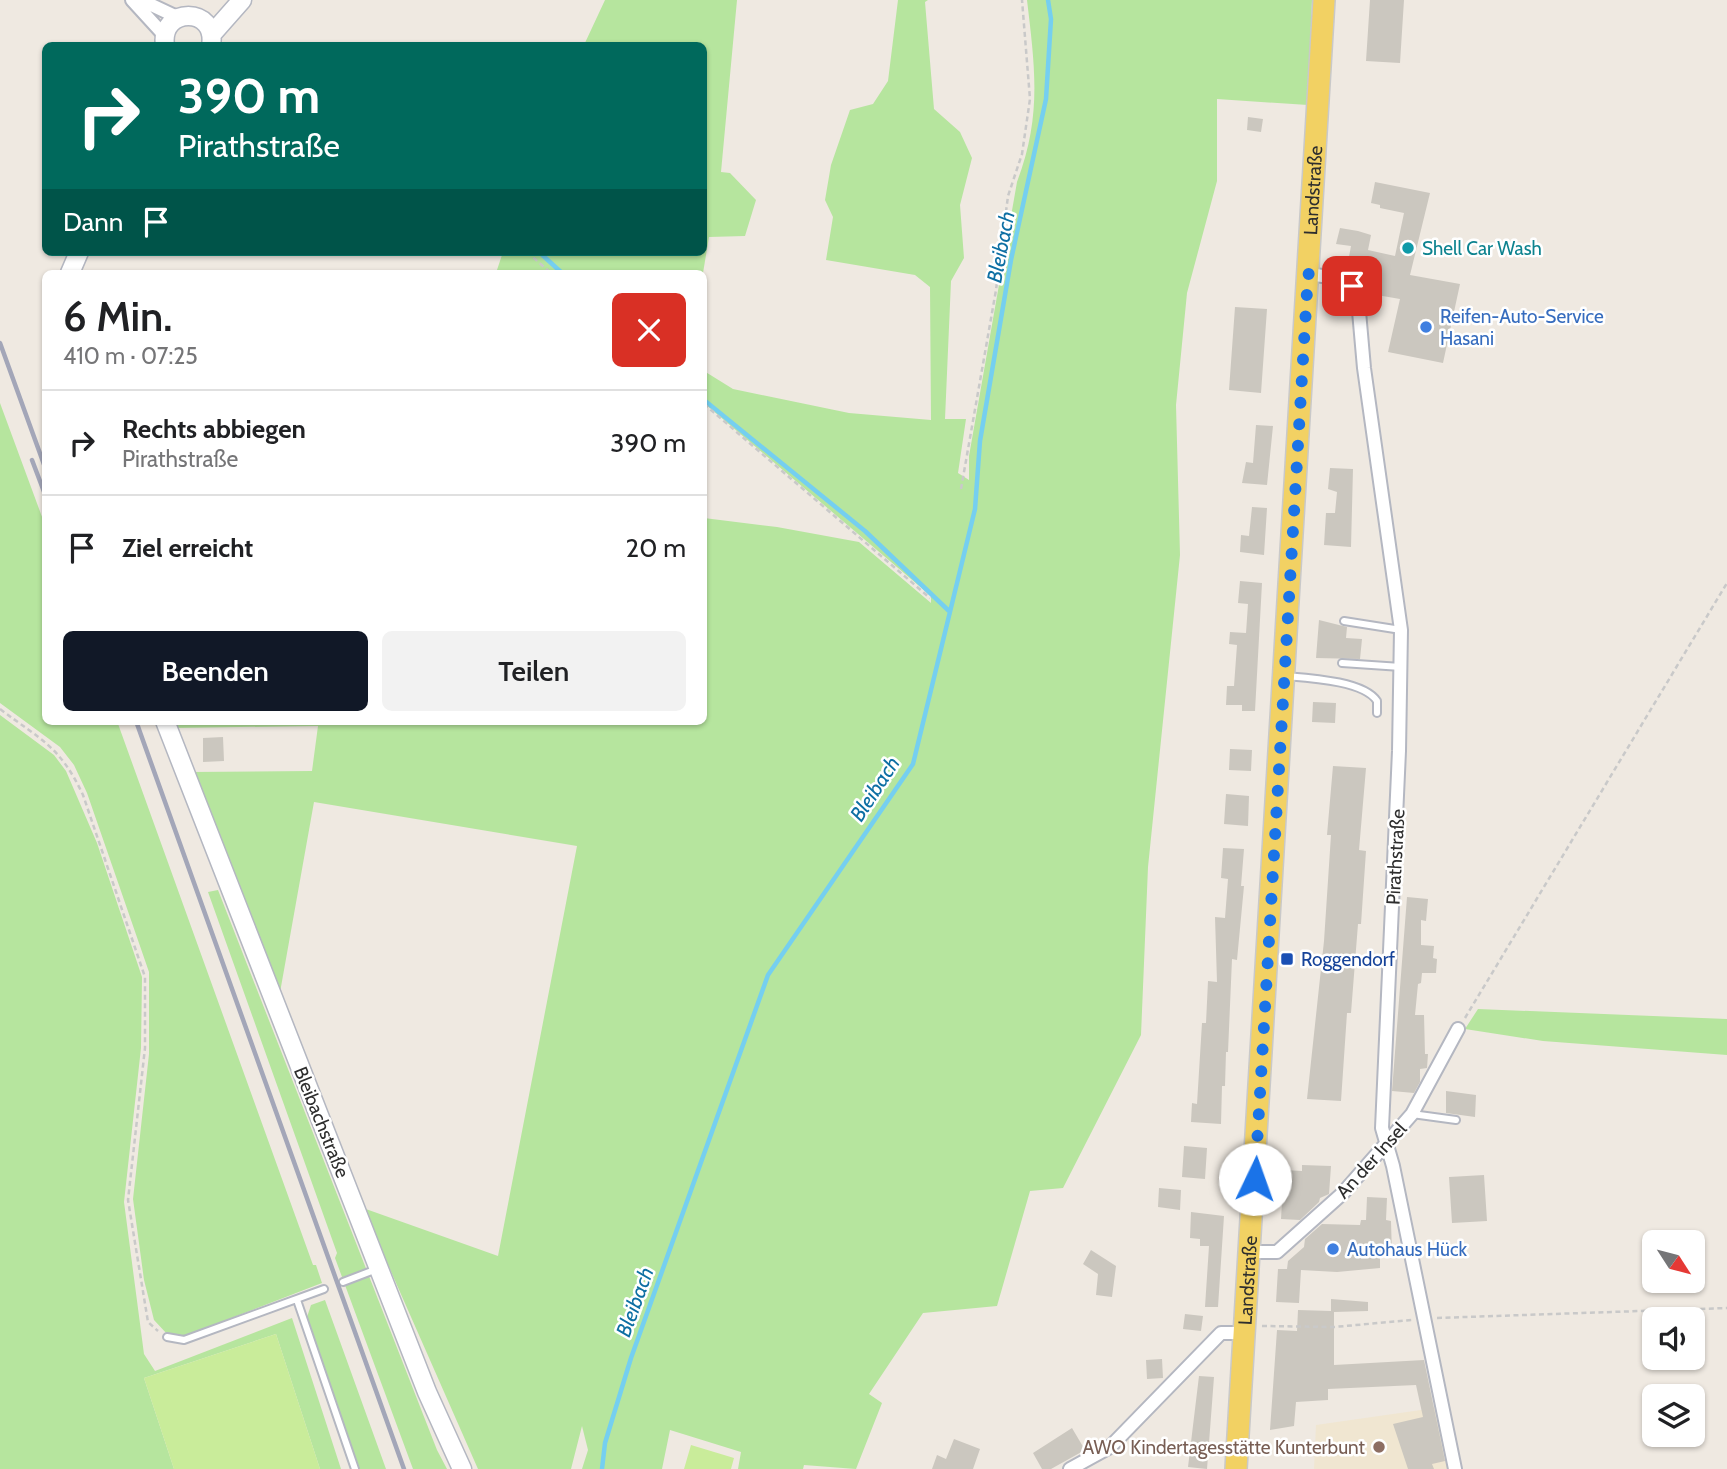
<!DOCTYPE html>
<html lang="de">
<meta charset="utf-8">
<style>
body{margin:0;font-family:Cabin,sans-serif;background:#f2f2f2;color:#202124;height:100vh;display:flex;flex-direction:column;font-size:26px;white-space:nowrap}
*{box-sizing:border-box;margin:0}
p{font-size:23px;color:#757577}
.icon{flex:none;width:38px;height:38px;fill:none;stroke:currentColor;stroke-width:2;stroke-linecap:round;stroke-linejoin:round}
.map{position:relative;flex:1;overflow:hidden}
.panel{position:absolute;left:42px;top:270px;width:665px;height:455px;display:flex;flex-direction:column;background:#fff;border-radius:10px;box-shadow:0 2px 5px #0004}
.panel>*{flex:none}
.banner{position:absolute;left:42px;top:42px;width:665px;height:214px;border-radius:10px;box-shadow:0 2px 5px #0004;background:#00695c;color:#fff;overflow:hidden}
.needle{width:46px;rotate:126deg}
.buttons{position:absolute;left:1642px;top:1230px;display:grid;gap:14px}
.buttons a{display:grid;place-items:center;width:63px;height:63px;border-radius:10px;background:#fff;box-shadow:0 2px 5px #0004;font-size:35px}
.pin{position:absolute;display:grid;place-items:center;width:60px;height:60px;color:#fff;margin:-30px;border-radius:14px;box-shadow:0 4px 10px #0006}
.me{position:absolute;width:77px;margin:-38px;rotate:3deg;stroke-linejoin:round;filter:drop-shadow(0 0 5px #0008)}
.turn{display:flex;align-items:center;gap:24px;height:147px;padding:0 21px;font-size:32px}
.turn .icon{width:91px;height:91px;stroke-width:2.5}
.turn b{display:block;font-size:49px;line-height:60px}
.then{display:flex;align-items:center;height:66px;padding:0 21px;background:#0003;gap:14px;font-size:26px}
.round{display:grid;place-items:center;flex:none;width:74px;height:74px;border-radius:10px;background:#f2f2f2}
.headline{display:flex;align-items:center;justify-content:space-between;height:119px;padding:0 21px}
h1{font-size:42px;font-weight:600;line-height:52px}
.button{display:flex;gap:14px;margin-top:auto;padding:14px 21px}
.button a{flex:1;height:80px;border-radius:10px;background:#111827;color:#fff;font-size:28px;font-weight:600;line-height:80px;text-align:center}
.button a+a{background:#f2f2f2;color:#202124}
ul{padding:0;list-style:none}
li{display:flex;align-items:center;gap:21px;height:105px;padding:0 21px;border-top:2px solid #e0e0e0}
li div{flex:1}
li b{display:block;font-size:26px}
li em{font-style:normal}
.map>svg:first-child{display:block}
</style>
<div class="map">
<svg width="1727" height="1469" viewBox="0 0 1727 1469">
<rect width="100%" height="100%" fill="#efe9e1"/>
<path fill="#f0e6d1" d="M1435 1408 1448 1469H1314L1316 1425Z"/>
<path fill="#b6e59e" d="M605 0H737L721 172 730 173 756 200 745 236 709 237 703 273H496L503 252H704V46L584 45Z
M898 0H928L925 2 934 109 960 132 972 158 960 205 964 258 951 281 945 419H966L958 473 969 480V456L1017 182C1042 116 1035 68 1027 0H1312L1308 105 1217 99V181L1187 293 1176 405 1180 555 1148 867 1141 1035 1063 1188 1030 1191 997 1306 923 1313 869 1394 882 1403 856 1469 804 1465 803 1469H738L741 1452 670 1430 662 1469H582L588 1450 582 1426 571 1469H478L363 1208 498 1256 577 846 314 802 279 998 190 772 312 771 318 726 174 728 172 721H704V518L777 527 859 542 931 603V596L704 403V371L733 389 849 413 931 420 930 287 915 275 826 260 833 217 825 200 831 165 850 110 873 104 888 81Z
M0 403 45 525 46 721H117L313 1265H316L322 1283 185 1336 168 1335 154 1320 144 1280 133 1199 149 1054V972L87 793 74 765 60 747 0 703Z
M0 715 54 755 66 771 97 843 142 977 141 1048 124 1202 144 1354 155 1371 292 1318 341 1469H320L276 1334 144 1378 174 1469H0Z
M218 890 437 1450 447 1469H413L335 1258 337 1253 208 892Z
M1478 1009 1727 1019V1055L1543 1041 1465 1029Z
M325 1300 386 1469H358L306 1320 311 1305Z"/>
<path fill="#c9ec9a" d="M276 1334 320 1469H174L144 1378Z
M691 1445 734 1458 731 1469H684Z"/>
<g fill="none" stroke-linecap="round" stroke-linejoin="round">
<path stroke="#75cff0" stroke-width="4.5" d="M539 252 562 273
M704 400 865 531 949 611
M602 1469 605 1443 631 1358 768 975 913 764 975 509 980 441 1011 260 1046 99 1051 19 1048 0"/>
</g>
<path fill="#cbc7bf" d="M1370 0H1404L1400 63 1366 61Z
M1248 117 1263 119 1261 132 1247 130Z
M1375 182 1430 193 1410 275 1460 284 1443 363 1388 352 1400 299 1371 294 1376 269 1348 262 1351 246 1336 244 1340 228 1358 231 1371 235 1368 250 1395 256 1404 213 1380 208V205L1371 203Z
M1235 307 1267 309 1261 393 1229 390Z
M1256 425 1273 426 1267 485 1242 483 1246 462 1253 463Z
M1330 468 1353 469 1351 547 1324 545 1326 513H1335L1337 492 1328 489Z
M1252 507 1267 508 1264 555 1240 552 1241 535 1249 536Z
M1240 581 1262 583 1255 711H1242V705H1226L1227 686H1234L1237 645 1229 644 1230 632 1246 633 1248 604 1238 603Z
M1319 620 1347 627 1346 638 1362 639 1360 659 1316 658Z
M1313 702 1336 703 1335 723 1312 722Z
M223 737 224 761 203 762V738Z
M1230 749 1252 750 1251 771 1229 770Z
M1333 766 1366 768 1359 850 1366 851 1361 924H1358L1351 1013H1347L1341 1101 1307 1099 1324 941 1331 835H1327Z
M1226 794 1249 796 1248 826 1224 824Z
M1223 848 1244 849 1241 886H1244L1237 960 1232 959 1228 1052H1226L1225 1086H1222L1221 1124 1191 1122 1192 1103 1197 1104 1202 1023H1206L1208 981 1217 982 1215 917 1225 918 1228 879 1221 878Z
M1407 897 1428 899 1426 921 1421 920V945L1434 946 1433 958 1437 959 1436 973H1422L1421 983 1418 984 1415 1015H1424L1425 1054H1428L1427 1068 1420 1069V1082L1414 1093 1392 1091Z
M1446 1091 1476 1095 1475 1117 1446 1113Z
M1184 1146 1207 1148 1205 1179 1182 1177Z
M1302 1165 1331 1166 1329 1194 1320 1198 1319 1202 1300 1220 1281 1219 1284 1170 1302 1171Z
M1484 1175 1487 1221 1452 1223 1449 1177Z
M1159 1188 1181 1190 1180 1210 1158 1207Z
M1367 1197 1387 1198 1386 1220 1391 1221 1392 1256H1380V1268L1337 1272 1301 1270 1299 1303 1276 1302 1278 1269H1287L1288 1261 1304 1247 1305 1239 1322 1224 1360 1225 1361 1220H1366Z
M1191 1212 1224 1216 1218 1307H1205L1209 1246H1200V1239L1190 1238Z
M1091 1250 1116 1266 1112 1297 1096 1295 1098 1274 1083 1264Z
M1331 1299 1368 1302V1311L1334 1312V1365L1424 1360 1445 1461 1432 1464 1434 1469H1408L1393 1424 1423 1417 1416 1385 1328 1389V1400L1296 1402 1294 1426 1270 1430 1277 1330 1297 1331 1298 1310 1331 1311Z
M1185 1314 1203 1316 1201 1331 1183 1329Z
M1162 1359 1163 1378 1147 1379 1146 1360Z
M1199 1376 1214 1377 1207 1469 1188 1467Z
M1072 1428 1085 1450 1051 1469H1042L1033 1453Z
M954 1439 980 1449 973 1469H932L937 1455 946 1459Z"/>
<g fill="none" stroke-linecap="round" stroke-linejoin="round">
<defs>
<path id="service" d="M1344 621 1401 630
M1342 663 1401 667
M1286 676C1310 678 1364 681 1377 701V713
M1412 1114 1456 1120
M343 1282 377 1269
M297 1300 355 1469
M167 1337 184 1340 324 1289"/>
<path id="minor" d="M132 0 164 35
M141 0 177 17
M1308 274 1337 278 1352 286 1358 300 1364 368 1401 630 1399 751 1382 1128 1393 1166 1455 1469
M1250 1252H1277L1343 1193 1412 1114 1458 1029
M1070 1469 1110 1447 1221 1333H1245"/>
<path id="secondary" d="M212 34 242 0
M165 46C159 6 218 6 211 46
M70 273 79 252
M165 721 427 1392 462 1469"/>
<g id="primary">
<path id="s1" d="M1236 1469 1324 0"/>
</g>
</defs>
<use href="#service" stroke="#b4b7c1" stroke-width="10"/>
<use href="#minor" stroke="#b4b7c1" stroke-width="16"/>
<use href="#secondary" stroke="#b4b7c1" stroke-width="21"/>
<use href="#primary" stroke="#c9c9c9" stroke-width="24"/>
<path stroke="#c9c9c9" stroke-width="2.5" stroke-dasharray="5 3.5" stroke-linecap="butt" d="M527 252 551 273
M704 404 930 598
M961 489 996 290 1008 196 1022 154 1030 99 1022 0
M0 709C41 740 60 746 83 795L145 977V1048L128 1200 148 1322 158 1331
M1465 1018 1727 583
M1437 1318 1727 1308
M1262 1326 1334 1327 1412 1320"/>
<use href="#service" stroke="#fff" stroke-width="6"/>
<use href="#minor" stroke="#fff" stroke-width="12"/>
<use href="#secondary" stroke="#fff" stroke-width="18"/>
<use href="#primary" stroke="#f2d163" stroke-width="21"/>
<path stroke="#a3a6b8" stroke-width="4.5" d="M0 343 46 470
M32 460 46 497
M136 721 404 1469"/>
</g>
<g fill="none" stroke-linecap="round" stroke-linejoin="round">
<path stroke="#1a73e8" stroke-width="12" stroke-dasharray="0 21.6" d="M1255 1179 1308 274 1337 278 1352 286"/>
</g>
<circle fill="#0f9aa8" stroke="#fff" stroke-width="2.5" cx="1408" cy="248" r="7"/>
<g fill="#3f7fe0" stroke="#fff" stroke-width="2.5">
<circle cx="1426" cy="327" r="7"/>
<circle cx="1333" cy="1249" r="7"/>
</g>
<rect fill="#1a4fb4" stroke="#fff" stroke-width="2.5" x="1280" y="952" width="14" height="14" rx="3.5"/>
<circle fill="#8d6e63" stroke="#fff" stroke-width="2.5" cx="1379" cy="1447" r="7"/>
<g text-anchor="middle" stroke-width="5" stroke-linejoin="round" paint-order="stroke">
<g font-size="19" fill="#2e2e2e" stroke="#fff">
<text dy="7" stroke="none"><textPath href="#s1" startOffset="1281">Landstraße</textPath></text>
<text transform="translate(1395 857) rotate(-87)" y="7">Pirathstraße</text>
<text transform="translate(322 1122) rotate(68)" y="7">Bleibachstraße</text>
<text transform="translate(1371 1160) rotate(-48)" y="7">An der Insel</text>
<text dy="7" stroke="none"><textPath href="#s1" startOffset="189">Landstraße</textPath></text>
</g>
<g font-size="19" fill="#0d838f" stroke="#fff" text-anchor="start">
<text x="1422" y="255">Shell Car Wash</text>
</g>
<g font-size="19" fill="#366cbe" stroke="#fff" text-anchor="start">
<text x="1440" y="323">Reifen-Auto-Service<tspan x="1440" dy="22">Hasani</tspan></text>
<text x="1347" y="1256">Autohaus Hück</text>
</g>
<g font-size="19" fill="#164399" stroke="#fff" text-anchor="start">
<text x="1301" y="966">Roggendorf</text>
</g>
<g font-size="19" fill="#785e54" stroke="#fff" text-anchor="end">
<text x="1365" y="1454">AWO Kindertagesstätte Kunterbunt</text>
</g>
<g font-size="21" font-style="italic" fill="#0d6fa3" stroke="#fff">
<text transform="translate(1001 247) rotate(-79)" y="7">Bleibach</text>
<text transform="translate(875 789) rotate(-57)" y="7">Bleibach</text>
<text transform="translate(635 1302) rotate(-70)" y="7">Bleibach</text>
</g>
</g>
</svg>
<div class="buttons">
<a><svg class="needle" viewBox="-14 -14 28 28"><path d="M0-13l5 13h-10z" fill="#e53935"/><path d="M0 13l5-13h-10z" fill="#757577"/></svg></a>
<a><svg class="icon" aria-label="sound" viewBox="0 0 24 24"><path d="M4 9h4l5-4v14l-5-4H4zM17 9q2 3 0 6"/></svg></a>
<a><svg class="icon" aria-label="layers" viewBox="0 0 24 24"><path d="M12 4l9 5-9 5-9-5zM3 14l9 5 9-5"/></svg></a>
</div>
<div class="pin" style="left:1352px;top:286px;background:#d93025"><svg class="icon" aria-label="arrive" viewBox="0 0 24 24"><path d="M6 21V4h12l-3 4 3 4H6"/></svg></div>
<svg class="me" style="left:1255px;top:1179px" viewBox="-20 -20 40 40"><circle r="19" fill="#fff"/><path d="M0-13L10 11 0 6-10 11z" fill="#1a73e8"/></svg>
<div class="banner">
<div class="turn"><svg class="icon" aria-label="right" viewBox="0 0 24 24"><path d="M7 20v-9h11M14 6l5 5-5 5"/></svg><div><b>390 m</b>Pirathstraße</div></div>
<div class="then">Dann<svg class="icon" aria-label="arrive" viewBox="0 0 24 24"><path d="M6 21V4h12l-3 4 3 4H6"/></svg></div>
</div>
<section class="panel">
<div class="headline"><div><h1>6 Min.</h1><p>410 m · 07:25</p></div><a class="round" style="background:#d93025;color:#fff"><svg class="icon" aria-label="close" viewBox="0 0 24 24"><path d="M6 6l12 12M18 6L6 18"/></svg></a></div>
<ul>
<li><svg class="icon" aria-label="right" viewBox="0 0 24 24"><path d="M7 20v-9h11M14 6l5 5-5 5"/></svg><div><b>Rechts abbiegen</b><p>Pirathstraße</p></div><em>390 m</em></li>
<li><svg class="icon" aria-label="arrive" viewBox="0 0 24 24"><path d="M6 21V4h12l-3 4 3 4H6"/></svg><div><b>Ziel erreicht</b></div><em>20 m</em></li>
</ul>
<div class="button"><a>Beenden</a><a>Teilen</a></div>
</section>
</div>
